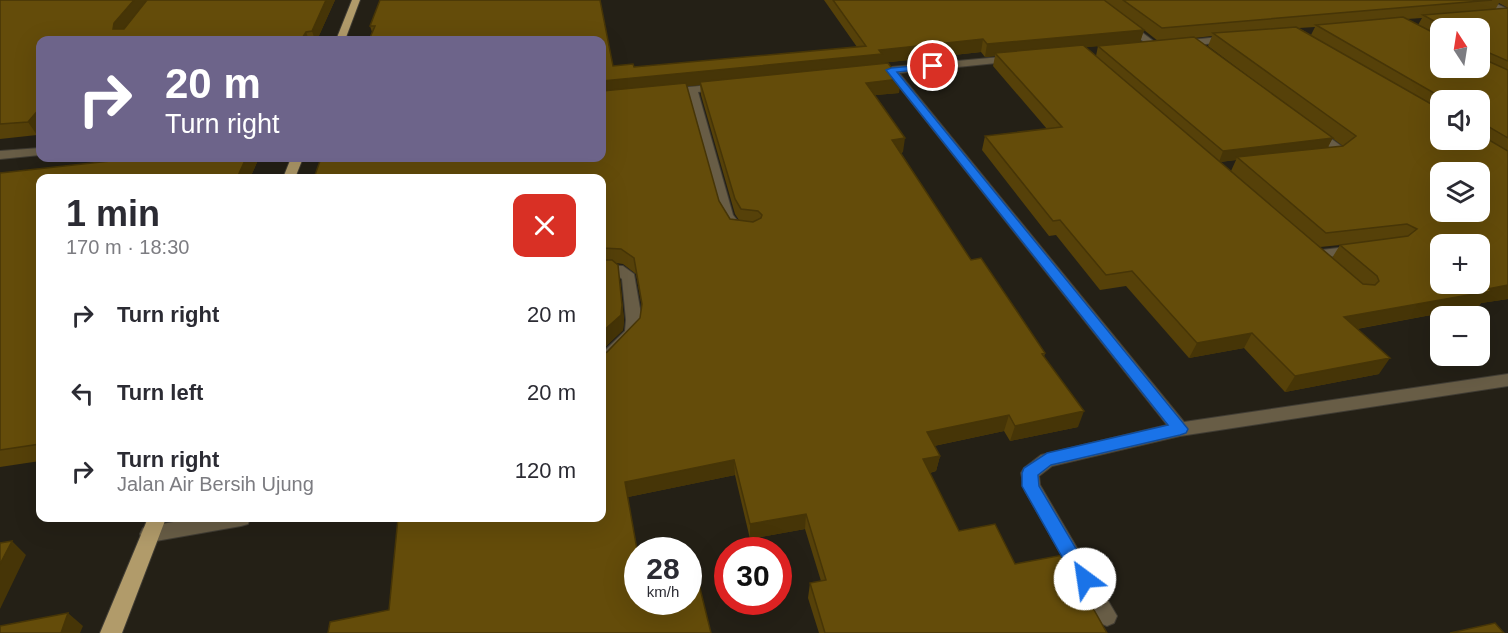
<!DOCTYPE html>
<meta charset="utf-8">
<style>
body{margin:0;font-family:Arial,sans-serif;background:#f2f2f3;color:#2b2b33;height:100vh;display:flex;flex-direction:column;font-size:22px;white-space:nowrap}
*{box-sizing:border-box;margin:0}
p{font-size:20px;color:#7c7c81}
.icon{flex:none;width:33px;height:33px;fill:none;stroke:currentColor;stroke-width:2;stroke-linecap:round;stroke-linejoin:round}
.map{position:relative;flex:1;overflow:hidden}
.drawer{position:absolute;left:36px;top:174px;width:570px;height:348px;display:flex;flex-direction:column;background:#fff;border-radius:12px;box-shadow:0 6px 24px #0002}
.drawer>*{flex:none}
.top-card{position:absolute;left:36px;top:36px;width:570px;height:126px;border-radius:12px;box-shadow:0 6px 24px #0002;background:#6d648a;color:#fff;overflow:hidden}
.needle{width:39px;rotate:348deg}
.fabs{position:absolute;left:1430px;top:18px;display:grid;gap:12px}
.fabs a{display:grid;place-items:center;width:60px;height:60px;border-radius:12px;background:#fff;box-shadow:0 6px 24px #0002;font-size:30px}
.speed{position:absolute;left:624px;top:537px;display:flex;gap:12px;font-size:30px;font-weight:700;text-align:center}
.speed>*{display:grid;place-content:center;width:78px;height:78px;border-radius:50%;background:#fff;box-shadow:0 6px 24px #0002;line-height:1}
.speed small{font-size:15px;font-weight:400}
.speed .limit{border:9px solid #d22;background:#fff;color:#111}
.pin{position:absolute;display:grid;place-items:center;width:51px;height:51px;color:#fff;margin:-26px;border:3px solid #fff;border-radius:50%;box-shadow:0 2px 6px #0007}
.me{position:absolute;width:66px;margin:-33px;rotate:329deg;stroke-linejoin:round;filter:drop-shadow(0 0 4px #0008)}
.turn{display:flex;align-items:center;gap:21px;height:126px;padding:0 30px;font-size:27px}
.turn .icon{width:78px;height:78px;stroke-width:2.5}
.turn b{display:block;font-size:42px;line-height:51px}
.round{display:grid;place-items:center;flex:none;width:63px;height:63px;border-radius:12px;background:#f2f2f3}
.head{display:flex;align-items:center;justify-content:space-between;height:102px;padding:0 30px}
h1{font-size:36px;font-weight:700;line-height:45px}
ul{padding:0;list-style:none}
li{display:flex;align-items:center;gap:18px;height:78px;padding:0 30px}
li div{flex:1}
li b{display:block;font-size:22px}
li em{font-style:normal}
.map>svg:first-child{display:block}
</style>
<div class="map">
<svg width="1508" height="633" viewBox="0 0 1508 633">
<rect width="100%" height="100%" fill="#242016"/>
<g fill="none" stroke-linecap="round" stroke-linejoin="round">
<defs>
<path id="minor" d="M1089 0H1099L1160 46 1152 48Z
M1477 0H1488L1508 9V15Z
M1230 36 1233 37V41L1179 47 1174 44 1179 41Z
M1012 56 1017 59 1016 61 899 73 1184 422 1508 374V386L1180 436 1052 466 1039 476 1040 485 1117 616 1114 623 1107 626 1100 623 1025 491 1021 473 1024 468 1041 455 1167 425 889 74 875 75 870 72 891 67Z
M719 84 723 85V89L698 92 733 215 744 229 737 233 732 232 721 215 688 93 669 95 664 92 669 89Z
M1315 127 1344 148V152L1335 158H1322V152L1333 150 1311 132V128Z
M40 148V155L0 159V151Z
M1355 246 1362 250 1360 253 1313 259 1306 255 1313 251Z
M602 265 623 266 634 274 642 320 640 333 608 366 602 368V353L625 331 626 320 622 279 615 273H602Z
M197 518H250L248 524 241 526 150 542 143 540 140 534 143 528 150 526Z"/>
<path id="major" d="M352 0H360L345 40H336Z
M291 158H303L295 178H283Z
M148 518H166L122 633H100Z"/>
</defs>
<use href="#minor" stroke="#413d34" stroke-width="2"/>
<use href="#major" stroke="#413d34" stroke-width="2"/>
<use href="#minor" fill="#685d46" fill-rule="evenodd"/>
<use href="#major" fill="#b19b6a" fill-rule="evenodd"/>
</g>
<path fill="#564109" fill-rule="evenodd" d="M0 0H335L317 40H40V131L37 135 0 139Z
M380 0 613 66 634 67 857 47 824 0H1508V8L1499 3 1495 10 1508 8V299L1481 303 1479 306 1357 329 1379 374 1285 392 1244 348 1189 358 1126 286 1100 290 1056 235 1049 236 982 150 985 136 1047 129 993 66 995 56 985 57 981 52 881 63V64L900 79 899 93 875 95 903 152 901 153 971 260 1045 353 1044 357 1078 427 1010 441 1004 431 934 446 940 456 936 471 930 473 959 531 1015 564 1107 633H819L808 598 810 583 821 581 805 529 750 539 735 475 628 497 638 602 711 633 389 610 607 352 640 318 642 307 636 274 623 264 616 263 620 280 624 320 623 330 602 350V178H314L372 32 370 26ZM1422 18 1418 25 1407 19ZM1315 27 1311 35 1299 28ZM1440 28H1479L1440 68ZM1144 30 1158 41 1140 42ZM1212 36 1208 46 1291 108 1194 38ZM1098 46 1096 56 1086 47ZM700 85 701 95 735 214 739 220 730 219 719 201 686 86ZM1440 100H1479V140H1440ZM1332 138 1343 146 1328 148ZM1236 160 1231 171 1220 162ZM1340 245 1332 258 1320 247Z
M138 158H259L250 178H40V461L0 467V173Z"/>
<path fill="#463507" d="M134 0H149L120 36 113 29 114 23Z
M326 0H335L317 40H315L312 31Z
M1144 30 1140 42 998 56 995 53V56L985 57 987 44Z
M306 32 309 40H301Z
M983 39 981 52 881 63 880 67 700 82V85L602 94V81Z
M1485 51 1479 61V53Z
M900 79 899 93 865 96 866 83Z
M40 108V131L37 135 28 122Z
M905 138 903 152 890 154 892 140Z
M1333 138 1327 148 1237 157 1236 160 1219 162 1223 151Z
M246 158H259L250 178H237Z
M618 265 624 320 623 330 602 350V332Z
M1508 285V299L1481 303 1479 306 1334 333 1344 317Z
M1252 333 1244 348 1189 358 1197 343Z
M1390 358 1379 374 1285 392 1295 376Z
M1084 411 1078 427 1010 441 1015 426Z
M1009 415 1004 431 924 448 927 432Z
M940 456 936 471 920 475 923 459Z
M734 460 735 475 628 497 625 482Z
M806 514 805 529 750 539V524Z
M12 541 26 555 0 609V564Z
M68 613 83 626 80 633H61Z"/>
<path fill="#644c0a" stroke="#463507" stroke-width="1.5" fill-rule="evenodd" d="M0 0H134L114 23 113 29H124L147 0H326L312 31 306 32 301 40H40V108L28 122 0 124Z
M380 0H600L613 66 633 64 634 67 866 46 833 0H1104L1144 30 987 44 983 39 879 50 882 54 602 81V40H369L375 26H370Z
M1123 0H1492L1162 28Z
M1508 8V61L1485 51 1479 53V28H1447L1423 15Z
M1403 17 1440 36V68H1479V57L1508 70V138L1484 124H1479V100H1446L1316 25Z
M1296 27 1440 109V140H1479V134L1508 151V285L1488 289 1491 291 1344 317 1390 358 1295 376 1252 333 1197 343 1132 271 1106 275 1060 220 1053 221 985 136 1062 127 995 53 1083 45 1363 284 1375 285 1379 281 1377 276 1340 245 1408 236 1417 229 1407 224 1326 233 1237 157 1343 146 1356 136 1213 33ZM1440 172H1479V212H1440ZM1440 244H1479V284H1440Z
M1194 37 1333 138 1223 151 1098 46Z
M888 63 900 79 866 83 905 138 892 140 971 260 981 258 1045 353 1042 354 1084 411 1015 426 1009 415 927 432 940 456 923 459 959 531 995 524 1015 564 1063 555 1107 633H825L810 583 826 580 806 514 750 524 734 460 625 482 638 555V602H688V557L692 556 711 633H328L330 622 389 610 398 518H602V354L607 352 640 318 642 304 634 258 621 249 602 248V178H314L321 158H602V91L686 83 719 201 730 219 753 222 761 218 762 215 758 211 741 209 735 199 700 82Z
M138 158H246L237 178H40V444L0 450V173Z
M602 260H612L618 265 622 305 621 315 602 332Z
M12 541 0 564V543Z
M68 613 61 633H0V626Z
M1495 623 1504 633H1450Z"/>
<path fill="#1a73e8" stroke="#114b97" stroke-width="1.5" d="M933 64 938 66 936 68 897 72 1188 429 1186 433 1180 435 1051 465 1038 475 1039 486 1094 579 1091 585 1085 587 1078 585 1022 486V473L1024 468 1047 453 1168 425 886 70 891 68Z"/>
</svg>
<div class="fabs">
<a><svg class="needle" viewBox="-14 -14 28 28"><path d="M0-13l5 13h-10z" fill="#e53935"/><path d="M0 13l5-13h-10z" fill="#7c7c81"/></svg></a>
<a><svg class="icon" aria-label="sound" viewBox="0 0 24 24"><path d="M4 9h4l5-4v14l-5-4H4zM17 9q2 3 0 6"/></svg></a>
<a><svg class="icon" aria-label="layers" viewBox="0 0 24 24"><path d="M12 4l9 5-9 5-9-5zM3 14l9 5 9-5"/></svg></a>
<a>+</a>
<a>−</a>
</div>
<div class="speed"><div>28<small>km/h</small></div><div class="limit">30</div></div>
<div class="pin" style="left:933px;top:66px;background:#d93025"><svg class="icon" aria-label="arrive" viewBox="0 0 24 24"><path d="M6 21V4h12l-3 4 3 4H6"/></svg></div>
<svg class="me" style="left:1085px;top:579px" viewBox="-20 -20 40 40"><circle r="19" fill="#fff"/><path d="M0-13L10 11 0 6-10 11z" fill="#1a73e8"/></svg>
<div class="top-card">
<div class="turn"><svg class="icon" aria-label="right" viewBox="0 0 24 24"><path d="M7 20v-9h11M14 6l5 5-5 5"/></svg><div><b>20 m</b>Turn right</div></div>
</div>
<section class="drawer">
<div class="head"><div><h1>1 min</h1><p>170 m · 18:30</p></div><a class="round" style="background:#d93025;color:#fff"><svg class="icon" aria-label="close" viewBox="0 0 24 24"><path d="M6 6l12 12M18 6L6 18"/></svg></a></div>
<ul>
<li><svg class="icon" aria-label="right" viewBox="0 0 24 24"><path d="M7 20v-9h11M14 6l5 5-5 5"/></svg><div><b>Turn right</b></div><em>20 m</em></li>
<li><svg class="icon" aria-label="left" viewBox="0 0 24 24"><path d="M17 20v-9H6M10 6l-5 5 5 5"/></svg><div><b>Turn left</b></div><em>20 m</em></li>
<li><svg class="icon" aria-label="right" viewBox="0 0 24 24"><path d="M7 20v-9h11M14 6l5 5-5 5"/></svg><div><b>Turn right</b><p>Jalan Air Bersih Ujung</p></div><em>120 m</em></li>
</ul>
</section>
</div>
